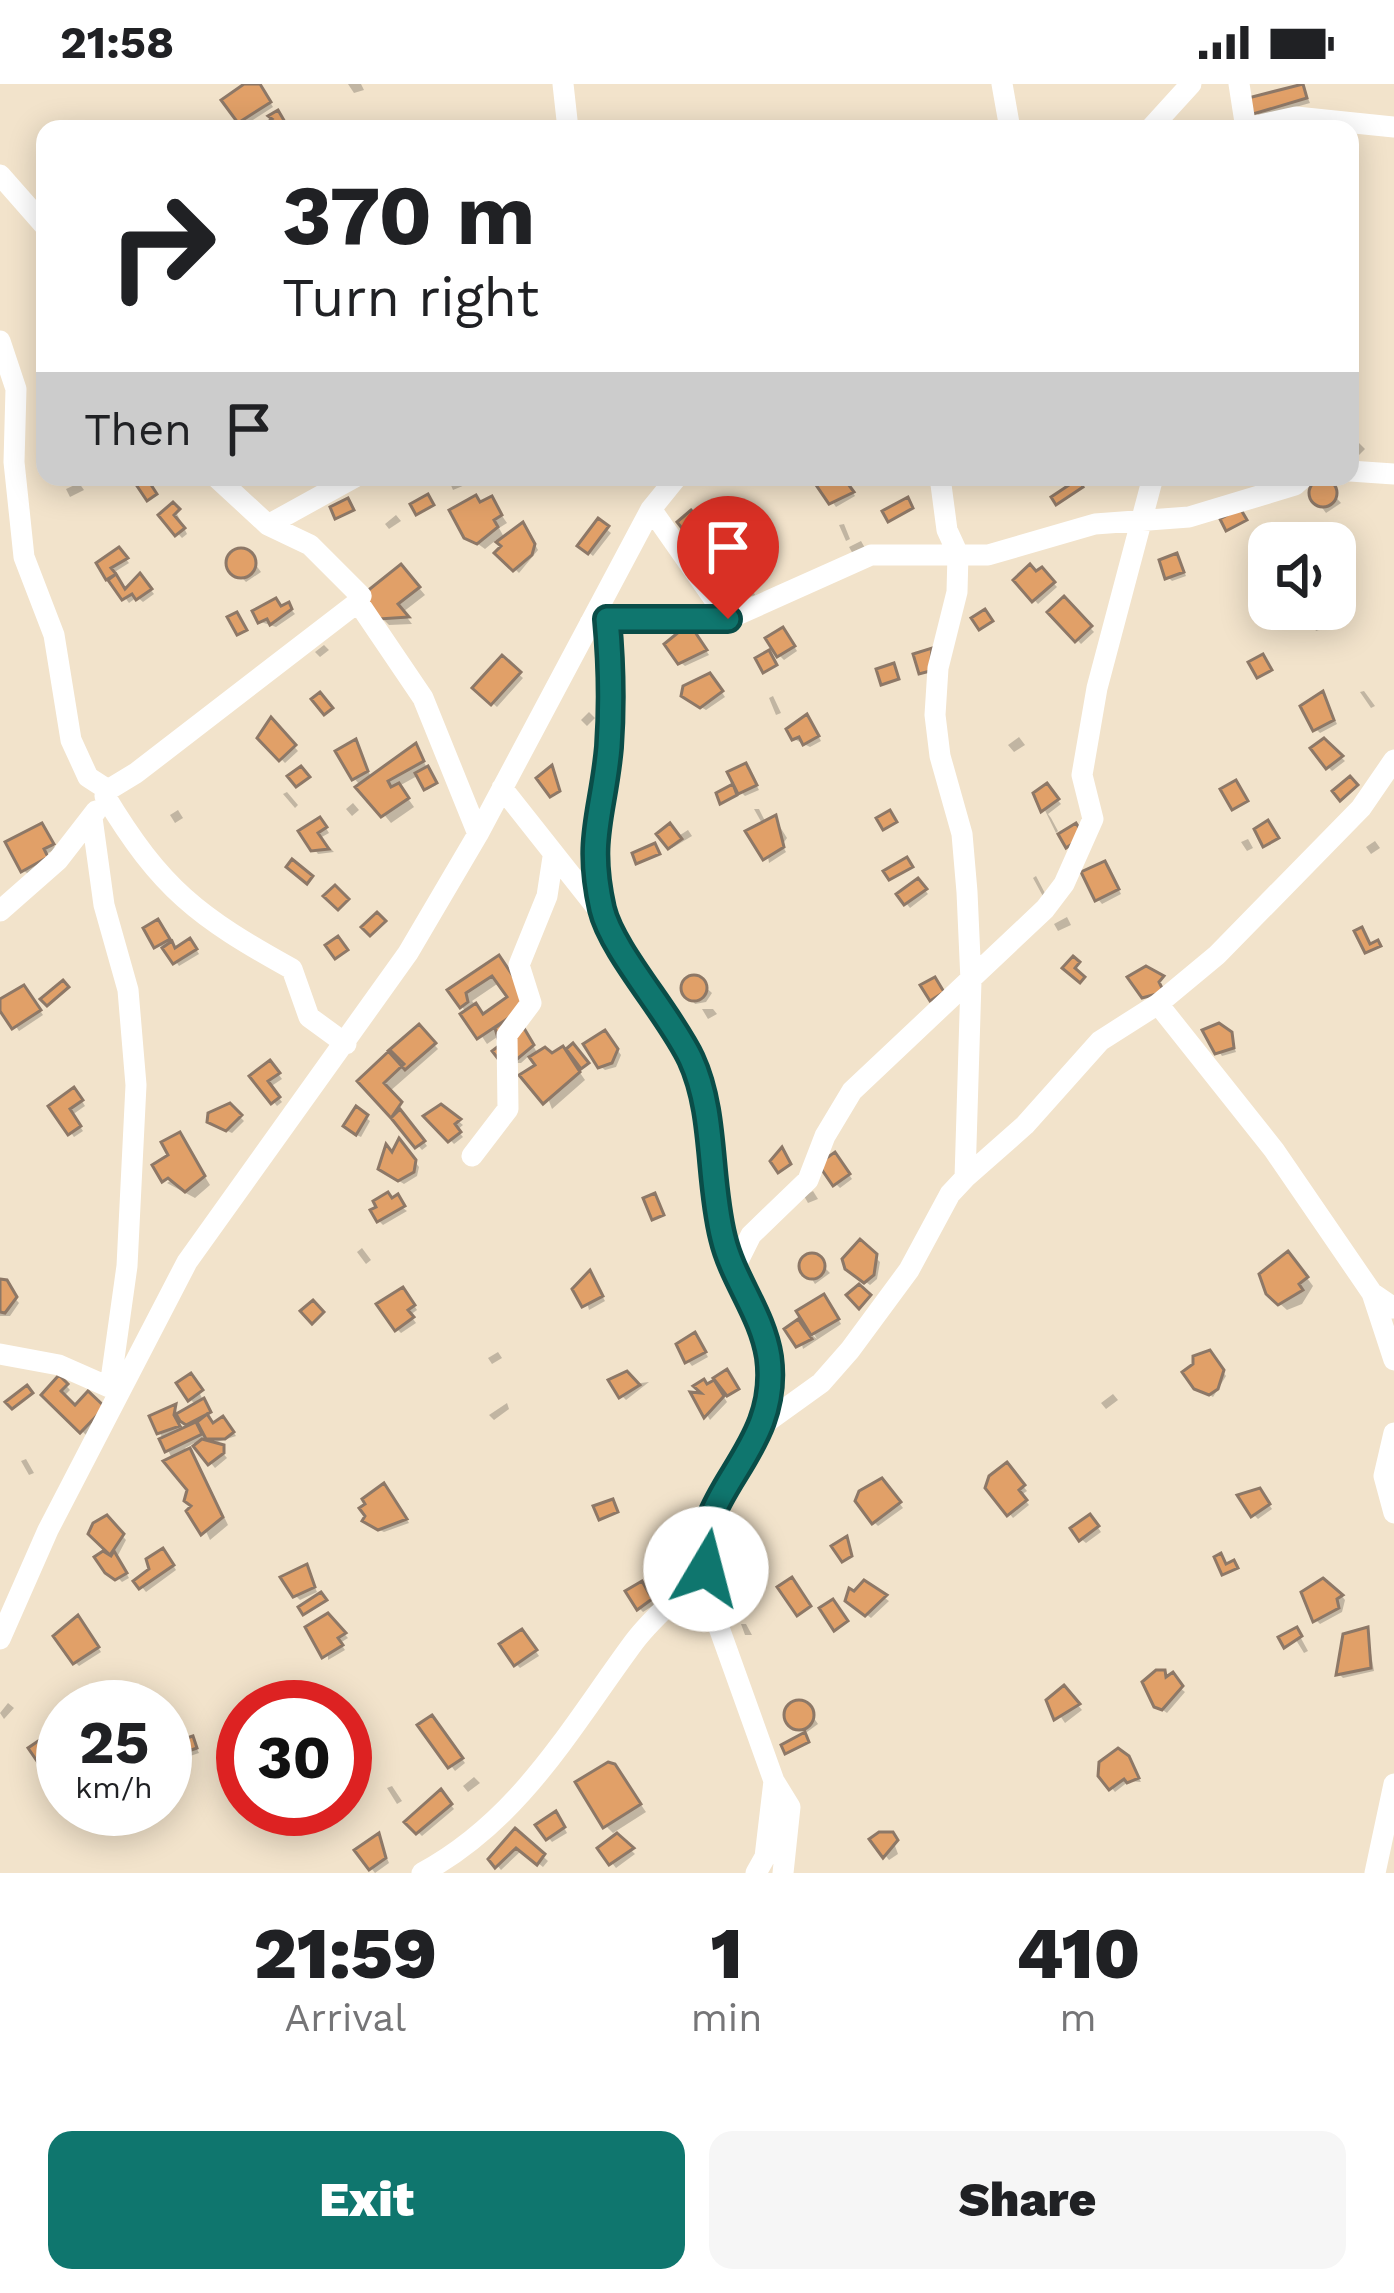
<!DOCTYPE html>
<style>
body{margin:0;font-family:"Work Sans",sans-serif;background:#f6f6f6;color:#202124;height:100vh;display:flex;flex-direction:column;font-size:45px;white-space:nowrap}
*{box-sizing:border-box;margin:0}
p{font-size:39px;color:#757577}
.icon{flex:none;width:66px;height:66px;fill:none;stroke:currentColor;stroke-width:2;stroke-linecap:round;stroke-linejoin:round}
.map{position:relative;height:1789px;overflow:hidden}
.side{display:flex;flex-direction:column;background:#fff;flex:1}
.side>*{flex:none}
.top-card{position:absolute;left:36px;top:36px;width:1323px;height:366px;border-radius:24px;box-shadow:0 6px 30px #0003;background:#fff;color:#202124;overflow:hidden}
.fabs{position:absolute;left:1248px;top:438px;display:grid;gap:24px}
.fabs a{display:grid;place-items:center;width:108px;height:108px;border-radius:24px;background:#fff;box-shadow:0 6px 30px #0003;font-size:60px}
.speed{position:absolute;left:36px;top:1596px;display:flex;gap:24px;font-size:60px;font-weight:700;text-align:center}
.speed>*{display:grid;place-content:center;width:156px;height:156px;border-radius:50%;background:#fff;box-shadow:0 6px 30px #0003;line-height:1}
.speed small{font-size:30px;font-weight:400}
.speed .limit{border:18px solid #d22;background:#fff;color:#111}
.pin{position:absolute;display:grid;place-items:center;width:102px;height:102px;color:#fff;margin:-123px -51px;border-radius:50% 50% 50% 0;rotate:-45deg;box-shadow:0 0 12px #0007}
.pin .icon{rotate:45deg}
.me{position:absolute;width:132px;margin:-66px;rotate:8deg;stroke-linejoin:round;filter:drop-shadow(0 0 9px #0008)}
.turn{display:flex;align-items:center;gap:42px;height:252px;padding:0 48px;font-size:54px}
.turn .icon{width:156px;height:156px;stroke-width:2.5}
.turn b{display:block;font-size:84px;line-height:102px}
.then{display:flex;align-items:center;height:114px;padding:0 48px;background:#0003;gap:24px;font-size:45px}
.eta{display:flex;justify-content:space-evenly;align-items:center;height:204px;text-align:center}
.eta b{font-size:72px;font-weight:800;line-height:84px}
.cta{display:flex;gap:24px;margin-top:auto;padding:24px 48px}
.cta a{flex:1;height:138px;border-radius:24px;background:#0f766e;color:#fff;font-size:48px;font-weight:800;line-height:138px;text-align:center}
.cta a+a{background:#f6f6f6;color:#202124}
.status{display:flex;justify-content:space-between;align-items:center;height:84px;padding:0 60px;background:#fff;direction:ltr}
.status svg{height:33px;fill:currentColor}
.map>svg:first-child{display:block}
</style>
<div class="status"><b>21:58</b><svg viewBox="0 0 49 12"><path d="M0 12V9h3v3zM5 12V6h3v6zM10 12V3h3v9zM15 12V0h3v12zM26 1h20v11H26zM47 4h2v5h-2z"/></svg></div>
<div class="map">
<svg width="1394" height="1789" viewBox="0 0 1394 1789">
<rect width="100%" height="100%" fill="#f2e3cb"/>
<path fill="#0003" fill-rule="evenodd" d="M249 0H259L273 23 245 41 240 37Z
M348 0H361L364 6 354 9Z
M1302 1 1310 19 1260 33 1256 29Z
M1357 357 1365 365 1352 378 1350 364Z
M822 393H843L855 412 836 423 817 396Z
M462 394 465 401 453 406 450 399Z
M1320 396 1341 419 1326 429 1312 410Z
M79 399 84 406 70 413 66 405Z
M491 416 507 439 499 444 505 455 527 446 538 466 519 489 499 469 504 464 496 456 485 465 467 452 482 421Z
M173 422 187 450 182 454 162 432Z
M742 427 746 432 736 439 732 433Z
M396 431 401 437 389 445 385 440Z
M599 439 611 449 593 472 581 462Z
M844 440 850 455 846 457 839 441Z
M861 457 865 464 853 470 849 463Z
M1336 458 1349 476 1343 480 1335 470Z
M244 465 261 488 246 498 227 478Z
M119 467 129 479 113 489 126 509 141 494 154 510 143 518 137 513 129 519 100 480Z
M1177 473 1186 492 1172 497 1168 493Z
M1042 487 1057 503 1038 520 1017 496Z
M408 491 425 511 403 528 412 540 389 541 381 533Z
M745 491 755 511 739 516 735 512Z
M1064 516 1094 548 1081 560 1052 528Z
M288 522 295 530 276 543 261 538Z
M1305 525H1327L1336 540 1316 547Z
M787 551 797 567 784 576 779 571Z
M697 553 709 571 685 582 680 578Z
M324 561 329 566 320 573 315 568Z
M502 576 523 594 497 623 476 604Z
M714 597 725 613 706 626 689 616Z
M1364 607 1375 622 1371 624 1360 608Z
M1323 611 1337 640 1320 649 1316 645Z
M773 612 781 629 776 631 769 614Z
M589 628 595 634 587 642 581 636Z
M271 637 298 667 285 679 261 654Z
M811 638 821 657 810 663 794 655Z
M1019 653 1025 661 1014 668 1008 661Z
M1324 658 1345 677 1332 687 1328 683Z
M355 659 372 695 416 663 436 701 427 706 419 691 399 702 414 723 391 739 354 694Z
M749 687 759 706 745 712 735 702Z
M1046 703 1061 720 1048 730 1051 734 1058 747 1056 749 1037 710Z
M287 708 298 721 295 724 283 710Z
M353 719 359 726 352 732 346 725Z
M754 725H759L766 739 775 735 787 754 782 761 786 768 769 779 763 741Z
M178 726 183 734 175 739 170 731Z
M324 741 329 749 320 754 334 768 318 770 302 748Z
M688 746 692 752 672 764 661 750 677 753Z
M46 747 56 765 46 770 50 778 28 790 23 786Z
M1248 755 1253 764 1247 767 1241 758Z
M1375 757 1380 764 1371 770 1366 763Z
M1108 785 1121 810 1102 820 1098 815Z
M1036 792 1048 815 1045 816 1033 794Z
M918 798 928 810 910 824 906 819Z
M1067 833 1071 841 1058 847 1054 840Z
M162 843 177 867 194 862 199 870 179 882 166 863 157 862Z
M498 875 519 938 538 970 569 973 585 996 552 1025 531 970 521 979H506L500 951 487 960 451 906ZM500 898 511 914 485 932 472 917Z
M694 893 712 909 706 918 695 920 682 900Z
M28 909 43 931 19 947 0 919Z
M702 925H713L717 930 708 935Z
M1226 943 1236 968 1222 972 1206 948Z
M419 944 438 965 389 1008 427 1062 422 1066 361 997Z
M609 954 621 971 616 983 605 986 600 982Z
M274 984 282 995 270 1003 282 1018 277 1022 253 992Z
M78 1011 85 1022 72 1031 83 1047 74 1053 52 1022Z
M229 1022 244 1037 232 1049 215 1041Z
M441 1023 463 1041 457 1046 463 1053 454 1060 428 1033Z
M357 1027 370 1037 361 1053 348 1047Z
M179 1051 210 1101 195 1114 167 1099 183 1089 172 1073Z
M400 1059 419 1083 417 1092 404 1100 386 1089Z
M839 1076 852 1095 840 1104 836 1100Z
M813 1107 818 1115 808 1119 804 1112Z
M393 1117 407 1127 383 1141 379 1137Z
M860 1159 880 1178 877 1195 870 1201 853 1189Z
M362 1164 371 1176 366 1180 357 1168Z
M811 1170 830 1189 815 1200 801 1178Z
M1295 1178 1313 1202 1302 1220 1287 1226 1268 1209Z
M590 1190 605 1217 589 1226 581 1195Z
M0 1198 19 1219 10 1232H0Z
M407 1211 417 1226 410 1231 416 1239 401 1249 397 1245Z
M828 1218 841 1240 803 1265 797 1239 817 1255 800 1228Z
M698 1256 708 1273 692 1282 688 1277Z
M498 1268 502 1274 492 1280 488 1274Z
M1213 1274 1226 1292 1213 1313 1197 1303Z
M60 1295 70 1306 63 1313 75 1325 107 1329 86 1351 45 1310Z
M194 1297 215 1342 227 1340 236 1352 214 1359 227 1374 215 1384 194 1359 185 1364 196 1375 228 1441 210 1456 160 1349 175 1323 178 1332 197 1322 190 1315ZM172 1330 191 1343 182 1347Z
M649 1298 626 1316 622 1312 633 1300Z
M704 1299 718 1304 727 1318 710 1336 694 1309Z
M1113 1310 1118 1316 1106 1325 1101 1319Z
M507 1319 509 1325 494 1336 489 1331Z
M26 1375 34 1389 29 1391 21 1377Z
M1006 1382 1027 1407 1021 1411 1029 1421 1013 1434 988 1403Z
M886 1402 903 1424 878 1442 874 1438Z
M388 1407 409 1439 384 1448 367 1440Z
M1263 1412 1272 1425 1258 1435 1254 1431Z
M107 1435 126 1456 117 1473 129 1494 122 1498 100 1475 115 1471 92 1450Z
M1094 1438 1101 1448 1086 1459 1081 1455Z
M167 1472 176 1486 146 1508 137 1497Z
M306 1484 317 1508 300 1516 295 1511Z
M865 1500 889 1517 871 1534 854 1521Z
M1335 1504 1345 1516 1342 1528 1320 1540 1316 1536Z
M646 1505 654 1521 643 1528 639 1524Z
M328 1532 348 1554 340 1559 345 1566 328 1576Z
M82 1539 101 1568 79 1582 75 1578Z
M741 1540H746L752 1551H745Z
M1367 1546 1374 1587 1343 1594 1339 1590Z
M1297 1547 1308 1567 1304 1569 1296 1556 1287 1563 1282 1555Z
M526 1553 539 1572 520 1584 516 1580Z
M1164 1591 1185 1608 1167 1629 1156 1621Z
M1064 1605 1082 1626 1065 1639 1050 1617Z
M8 1619 14 1624 4 1635 0 1629Z
M804 1620 818 1640 807 1648 792 1642 786 1626Z
M436 1639 465 1679 455 1687 421 1642Z
M192 1655 199 1669 178 1676 167 1663Z
M1127 1674 1141 1698 1129 1697 1115 1708 1101 1691Z
M614 1682 646 1728 613 1749 606 1742Z
M474 1693 480 1699 468 1708 463 1702Z
M392 1702 402 1717 397 1720 387 1704Z
M441 1709 454 1725 422 1752 408 1738Z
M285 1725H309L290 1732Z
M559 1735 567 1749 552 1758 539 1742Z
M516 1748 548 1777 543 1783 522 1766 501 1786 492 1775Z
M891 1751 898 1770 889 1776 873 1756Z
M378 1753 389 1779 375 1789 371 1784Z
M617 1753 635 1770 616 1784 601 1765Z"/>
<path fill="#e1a068" stroke="#8d7867" stroke-width="3" d="M244 0H260L271 18 238 39 221 16Z
M1303 0 1307 14 1253 30 1248 14Z
M278 26 289 45H258L272 35 268 32Z
M146 393 157 410 147 417 133 396Z
M843 393 854 408 829 420 812 395Z
M1309 409a14 14 0 1 1 28 0a14 14 0 1 1-28 0Z
M1078 395 1083 403 1056 421 1051 413Z
M428 410 434 421 416 431 410 420Z
M476 411 480 418 492 412 502 431 494 436 498 443 477 460 464 454 449 426Z
M908 413 913 424 888 438 882 427Z
M348 414 354 426 335 435 330 423Z
M173 418 180 425 174 431 185 444 175 452 158 431Z
M1240 424 1247 436 1226 447 1220 435Z
M691 426 703 440 688 452 677 438Z
M598 434 609 442 588 470 577 462Z
M523 438 535 460 532 471 513 487 494 469 501 462 496 458Z
M119 463 128 474 111 484 116 490 106 496 96 479Z
M226 479a15 15 0 1 1 30 0a15 15 0 1 1-30 0Z
M1177 469 1184 488 1165 495 1159 476Z
M401 480 420 503 398 520 409 533 379 535 361 512Z
M1030 480 1036 487 1042 483 1055 498 1032 518 1013 496Z
M746 487 752 507 732 514 725 495Z
M140 489 152 505 136 516 132 510 122 516 108 496 116 490 125 505Z
M1064 512 1092 542 1075 558 1047 528Z
M276 514 281 522 289 518 292 525 270 541 267 535 258 539 252 527Z
M985 525 993 537 979 546 971 534Z
M1328 525 1335 536 1321 544 1318 539 1309 544 1300 528Z
M237 528 247 546 237 551 227 533Z
M685 543 693 545 707 566 678 580 664 560Z
M783 543 795 562 777 573 765 554Z
M932 564 930 587 919 590 913 570Z
M769 566 777 581 763 589 755 574Z
M1263 570 1272 586 1257 594 1248 578Z
M502 571 521 588 491 621 472 604Z
M894 579 899 595 881 601 876 585Z
M710 589 723 607 700 624 681 612 683 602Z
M1323 607 1334 636 1313 647 1300 622Z
M320 608 333 624 324 631 311 615Z
M807 630 819 652 803 661 799 653 792 656 786 645Z
M271 633 296 661 279 677 257 654Z
M1324 654 1343 672 1326 685 1310 664Z
M356 655 368 687 352 696 335 667Z
M416 659 424 677 388 697 391 703 399 699 409 714 381 733 355 703Z
M746 679 757 701 738 710 727 688Z
M552 681 560 707 550 713 536 694Z
M301 682 310 693 296 703 287 692Z
M428 682 437 699 424 706 415 689Z
M1350 692 1358 701 1340 717 1332 707Z
M1236 696 1248 717 1232 726 1220 705Z
M1047 699 1059 715 1041 728 1033 709Z
M733 700 737 711 720 720 716 709Z
M890 726 897 738 883 746 876 734Z
M776 731 784 763 763 776 745 747Z
M320 733 327 743 318 749 329 765 311 767 298 747Z
M1268 736 1279 754 1263 763 1254 745Z
M42 739 54 760 44 765 48 773 21 788 5 758Z
M670 739 682 755 668 765 656 750Z
M1076 739 1084 752 1066 764 1058 750Z
M655 759 660 770 636 780 632 769Z
M907 773 913 783 889 796 883 787Z
M292 775 313 792 307 800 286 783Z
M1105 777 1119 805 1095 817 1081 788Z
M918 794 927 805 904 821 896 810Z
M335 801 349 815 338 826 323 812Z
M377 828 386 837 370 852 361 843Z
M158 835 170 855 154 864 143 844Z
M1362 843 1370 860 1378 856 1381 862 1365 869 1354 847Z
M338 852 348 866 335 875 325 861Z
M190 854 197 865 173 880 162 864 172 857 175 864Z
M499 871 531 919 477 955 460 930 476 919 483 930 507 913 492 892 466 909 468 918 460 924 447 906Z
M1073 872 1080 878 1075 884 1085 893 1080 899 1062 884Z
M1146 882 1164 892 1159 898 1164 908 1142 914 1127 893Z
M681 904a13 13 0 1 1 26 0a13 13 0 1 1-26 0Z
M935 893 944 908 930 917 920 901Z
M63 896 69 903 47 922 40 915Z
M24 901 41 926 12 945 0 927V915Z
M515 929 534 961 516 976H499L492 967 500 961 495 944Z
M1219 939 1232 948 1234 964 1215 970 1202 946Z
M419 940 436 959 405 986 388 967Z
M605 946 618 965 612 979 598 984 583 960Z
M573 959 589 979 581 985 566 965Z
M563 962 580 988 543 1020 519 991 535 981 529 973 545 963 552 969Z
M390 966 404 980 384 999 402 1018 391 1034 357 997Z
M270 976 280 989 268 997 280 1013 271 1020 249 992Z
M74 1003 83 1016 70 1025 81 1042 68 1051 48 1022Z
M230 1019 242 1031 226 1047 207 1038 208 1029Z
M441 1020 461 1035 455 1040 461 1048 448 1058 423 1032Z
M356 1022 368 1031 356 1051 343 1042Z
M400 1025 425 1057 415 1064 391 1034Z
M180 1048 205 1092 185 1108 168 1094 162 1098 152 1081 168 1071 161 1058Z
M399 1054 416 1076 414 1088 398 1097 378 1085 386 1060 392 1068Z
M782 1063 791 1080 778 1089 770 1077Z
M835 1068 850 1090 833 1102 818 1080Z
M388 1108 392 1114 398 1110 405 1122 377 1138 370 1126 376 1123 373 1117Z
M655 1109 664 1131 652 1136 643 1114Z
M860 1155 877 1170 874 1191 864 1199 845 1185 842 1175Z
M1288 1167 1308 1193 1299 1200 1303 1206 1278 1221 1266 1210 1259 1190Z
M799 1182a13 13 0 1 1 26 0a13 13 0 1 1-26 0Z
M590 1186 603 1212 582 1223 572 1205Z
M0 1195 7 1196 17 1213 5 1229 0 1228Z
M859 1200 871 1211 859 1225 846 1211Z
M403 1203 415 1221 408 1226 414 1233 395 1247 376 1220Z
M824 1210 839 1235 811 1251 796 1227Z
M313 1216 324 1228 312 1240 300 1227Z
M798 1235 812 1255 796 1263 784 1245Z
M695 1248 706 1268 685 1279 676 1260Z
M1210 1266 1224 1286 1218 1305 1209 1311 1194 1305 1182 1288 1193 1280V1272Z
M727 1285 739 1305 727 1312 713 1294Z
M627 1287 640 1301 619 1314 608 1296Z
M191 1289 203 1306 188 1317 176 1299Z
M59 1291 68 1300 61 1307 75 1321 88 1307 105 1323 80 1349 41 1311Z
M704 1295 707 1300 714 1296 724 1312 704 1334 690 1308 701 1309 693 1302Z
M27 1301 33 1309 12 1325 5 1318Z
M204 1314 211 1328 186 1341 180 1337 176 1330Z
M176 1320 174 1331 180 1342 157 1350 149 1332Z
M207 1330 213 1339 223 1332 234 1348 225 1355H206L197 1338Z
M196 1338 202 1350 165 1368 159 1355Z
M202 1355 224 1361V1369L208 1381 193 1362Z
M190 1364 223 1433 201 1451 186 1427 191 1422 184 1417 187 1406 163 1377Z
M1007 1378 1025 1401 1019 1406 1027 1416 1007 1432 985 1404 989 1392Z
M882 1394 901 1418 872 1440 855 1417 859 1407Z
M384 1399 407 1435 378 1446 362 1437 365 1432 359 1424 365 1420 362 1415Z
M1260 1404 1270 1420 1251 1433 1237 1411Z
M613 1415 618 1428 599 1436 593 1422Z
M1090 1430 1099 1442 1079 1457 1070 1444Z
M107 1431 124 1450 110 1471 88 1450 93 1439Z
M847 1452 852 1472 842 1478 831 1462Z
M163 1464 174 1481 139 1505 133 1497 149 1485 146 1475Z
M103 1467 111 1472 114 1467 127 1489 115 1496 105 1489 94 1473Z
M1221 1469 1226 1480 1234 1476 1238 1484 1222 1491 1214 1473Z
M307 1480 315 1503 293 1513 280 1493Z
M672 1482 676 1492 682 1485 686 1497 674 1510 661 1509 658 1492Z
M792 1493 811 1522 797 1532 777 1503Z
M1323 1494 1343 1511 1337 1515 1339 1524 1313 1538 1301 1508Z
M864 1496 887 1511 865 1532 845 1517 849 1504 854 1507Z
M642 1497 652 1515 637 1526 625 1507Z
M321 1508 327 1516 303 1531 298 1523Z
M833 1515 848 1537 834 1547 819 1524Z
M328 1529 346 1549 338 1554 343 1561 322 1574 305 1543Z
M78 1531 99 1563 73 1580 53 1552Z
M1297 1543 1302 1552 1284 1564 1278 1553Z
M1368 1543 1371 1584 1336 1591 1343 1550Z
M522 1545 537 1566 514 1582 499 1560Z
M1156 1586H1165L1166 1593 1173 1588 1183 1602 1162 1626 1154 1623 1142 1598Z
M1064 1601 1080 1620 1054 1636 1046 1616Z
M784 1631a15 15 0 1 1 30 0a15 15 0 1 1-30 0Z
M432 1631 463 1674 448 1684 417 1641Z
M805 1648 809 1658 785 1670 781 1661Z
M193 1652 197 1664 171 1673 165 1669V1661Z
M44 1653 55 1670 39 1680 28 1664Z
M1118 1664 1129 1672 1139 1694 1127 1699 1124 1695 1109 1706 1098 1692 1099 1678Z
M608 1678 615 1680 641 1720 603 1744 575 1698Z
M441 1705 452 1720 416 1750 404 1738Z
M556 1727 565 1743 546 1756 535 1741Z
M515 1744 545 1770 537 1781 516 1764 495 1784 488 1775Z
M879 1748H893L898 1756 883 1774 869 1755Z
M379 1749 386 1774 369 1786 354 1766Z
M617 1749 634 1764 609 1781 597 1764Z"/>
<g fill="none" stroke-linecap="round" stroke-linejoin="round">
<path stroke="#fff" stroke-width="21" d="M563 0 568 45
M1002 0 1010 45
M1239 0 1246 45
M1150 45 1191 0
M1242 45 1296 33 1394 43
M0 91 45 142
M0 257 16 305 14 378 24 473 54 551 71 656 88 693 108 706 136 689 358 518
M1350 387 1394 390
M216 393 268 441 310 461 361 512 358 518 423 614 478 750
M940 393 947 446 958 470 957 508 938 584 935 631 940 672 962 750 967 808 971 897 965 1094
M651 425 728 535
M268 441 355 393
M590 539 629 531 728 535 871 471H988L1095 440 1189 433 1295 401 1304 393
M502 704 604 833 689 970 703 1004 723 1156 760 1236 768 1270 764 1340 718 1416 702 1468 718 1541 774 1697 765 1773 756 1789
M105 712C161 805 198 833 292 885L309 933 346 960
M92 734 104 821 128 906 136 1001 127 1182 110 1303
M603 826C588 756 600 735 608 667 613 623 611 579 607 535
M0 827 58 776 96 727
M1158 920 1274 1066 1372 1209 1394 1224
M472 1072 508 1025 507 951 531 919 519 881 547 812 553 773
M734 1185 751 1151 808 1096 825 1052 852 1007 1045 825 1064 800 1093 735 1082 691 1097 604 1153 393
M1372 1209 1394 1276
M0 1270 59 1281 118 1307
M764 1340 821 1299 850 1266 909 1186 950 1110 965 1094 1025 1041 1100 957 1158 920 1217 871 1361 724 1394 676
M1394 1349 1384 1392 1394 1429
M0 1555 48 1446 187 1178 408 869 478 750 651 425 677 393
M774 1697 790 1723 783 1789
M422 1789C520 1736 569 1646 634 1558 655 1530 682 1510 706 1485
M1375 1789 1394 1700"/>
</g>
<g fill="none" stroke-linecap="round" stroke-linejoin="round">
<defs>
<path id="route" d="M706 1485C690 1408 782 1369 769 1273 762 1229 733 1196 723 1154 708 1095 716 1029 691 975 670 930 612 867 602 825 586 754 603 730 609 663 612 620 611 578 607 535H728"/>
</defs>
<use href="#route" stroke="#0a4d48" stroke-width="30"/>
<use href="#route" stroke="#0f766e" stroke-width="21"/>
</g>
</svg>
<div class="fabs">
<a><svg class="icon" aria-label="sound" viewBox="0 0 24 24"><path d="M4 9h4l5-4v14l-5-4H4zM17 9q2 3 0 6"/></svg></a>
</div>
<div class="speed"><div>25<small>km/h</small></div><div class="limit">30</div></div>
<div class="pin" style="left:728px;top:535px;background:#d93025"><svg class="icon" aria-label="arrive" viewBox="0 0 24 24"><path d="M6 21V4h12l-3 4 3 4H6"/></svg></div>
<svg class="me" style="left:706px;top:1485px" viewBox="-20 -20 40 40"><circle r="19" fill="#fff"/><path d="M0-13L10 11 0 6-10 11z" fill="#0f766e"/></svg>
<div class="top-card">
<div class="turn"><svg class="icon" aria-label="right" viewBox="0 0 24 24"><path d="M7 20v-9h11M14 6l5 5-5 5"/></svg><div><b>370 m</b>Turn right</div></div>
<div class="then">Then<svg class="icon" aria-label="arrive" viewBox="0 0 24 24"><path d="M6 21V4h12l-3 4 3 4H6"/></svg></div>
</div>
</div>
<section class="side">
<div class="eta">
<div><b>21:59</b><p>Arrival</p></div>
<div><b>1</b><p>min</p></div>
<div><b>410</b><p>m</p></div>
</div>
<div class="cta"><a>Exit</a><a>Share</a></div>
</section>
